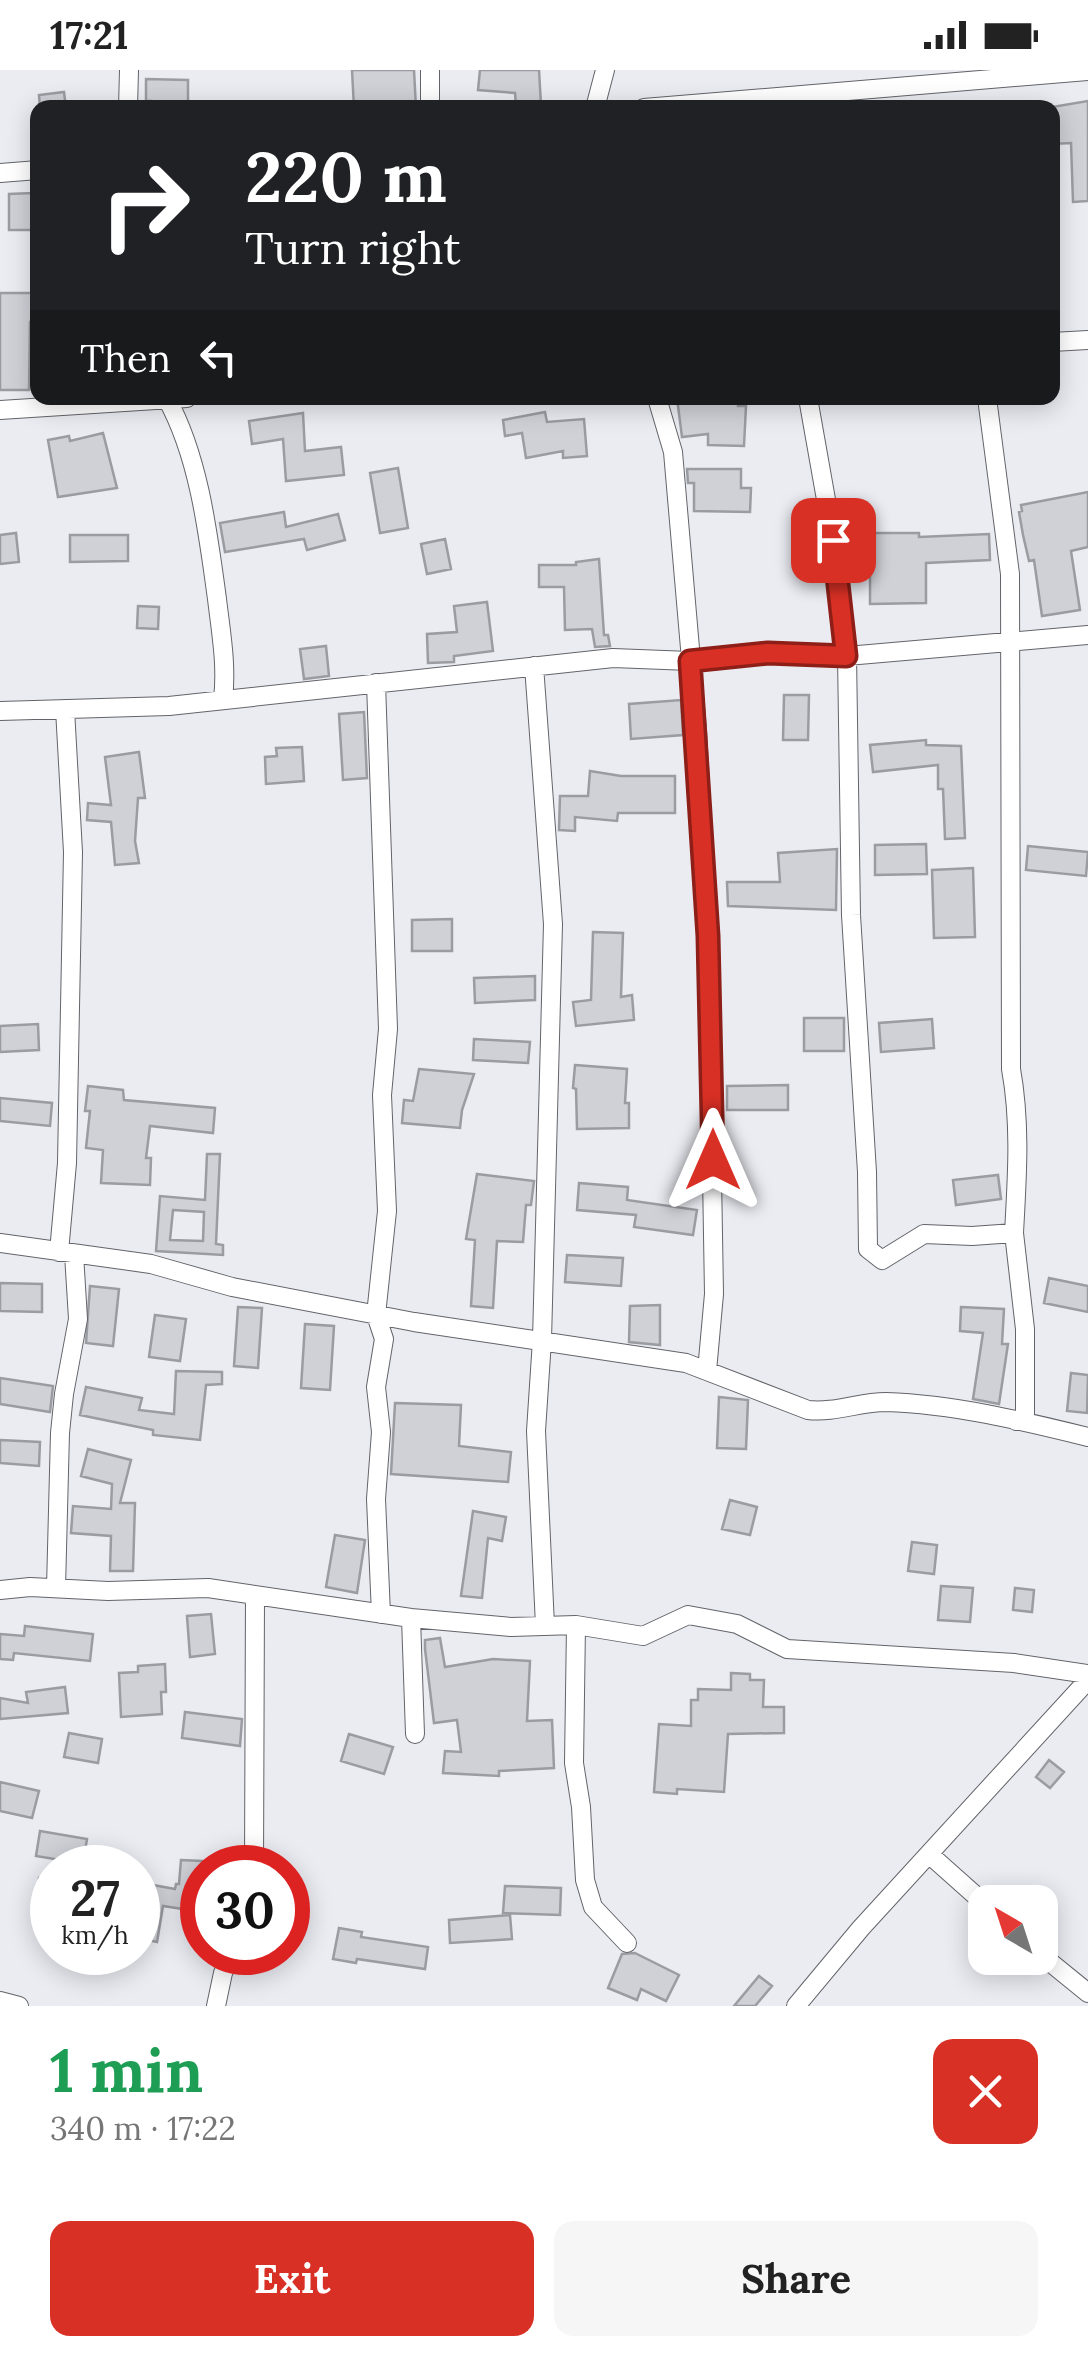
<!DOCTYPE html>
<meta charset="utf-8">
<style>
body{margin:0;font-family:Lora,serif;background:#f6f6f6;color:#222;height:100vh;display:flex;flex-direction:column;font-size:38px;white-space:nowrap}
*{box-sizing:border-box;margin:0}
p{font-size:32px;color:#767676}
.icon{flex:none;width:55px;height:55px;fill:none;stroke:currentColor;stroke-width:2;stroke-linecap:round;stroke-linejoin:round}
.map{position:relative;height:1936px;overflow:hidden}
.details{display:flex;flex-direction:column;background:#fff;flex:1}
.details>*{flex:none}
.banner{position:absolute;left:30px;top:30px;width:1030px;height:305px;border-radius:20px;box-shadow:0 5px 25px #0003;background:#202124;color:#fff;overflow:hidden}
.needle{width:65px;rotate:321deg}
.buttons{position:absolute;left:968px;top:1815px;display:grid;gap:20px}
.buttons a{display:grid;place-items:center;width:90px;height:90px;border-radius:20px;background:#fff;box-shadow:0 5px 25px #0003;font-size:50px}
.speed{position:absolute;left:30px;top:1775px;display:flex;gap:20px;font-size:50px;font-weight:700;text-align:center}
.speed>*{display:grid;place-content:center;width:130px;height:130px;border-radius:50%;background:#fff;box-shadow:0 5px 25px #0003;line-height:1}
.speed small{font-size:25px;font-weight:400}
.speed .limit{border:15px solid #d22;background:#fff;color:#111}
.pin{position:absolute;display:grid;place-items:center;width:85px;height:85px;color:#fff;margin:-42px;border-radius:20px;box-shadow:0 5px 15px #0006}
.me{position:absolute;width:110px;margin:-55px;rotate:0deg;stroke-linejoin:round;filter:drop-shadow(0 0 8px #0008)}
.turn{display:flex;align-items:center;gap:35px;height:210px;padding:0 50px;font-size:45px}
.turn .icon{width:130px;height:130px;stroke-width:2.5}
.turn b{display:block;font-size:70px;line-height:85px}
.then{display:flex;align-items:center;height:95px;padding:0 50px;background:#0003;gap:20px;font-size:38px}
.round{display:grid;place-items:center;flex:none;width:105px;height:105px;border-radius:20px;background:#f6f6f6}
.summary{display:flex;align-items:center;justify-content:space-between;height:170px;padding:0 50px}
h1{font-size:60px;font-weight:700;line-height:75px;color:#1e9e55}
.action{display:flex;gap:20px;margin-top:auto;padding:20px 50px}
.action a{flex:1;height:115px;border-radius:20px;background:#d93025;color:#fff;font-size:40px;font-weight:700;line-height:115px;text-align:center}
.action a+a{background:#f6f6f6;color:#222}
.status{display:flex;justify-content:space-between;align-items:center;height:70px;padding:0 50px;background:#fff;direction:ltr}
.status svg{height:28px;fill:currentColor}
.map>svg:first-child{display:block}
</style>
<div class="status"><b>17:21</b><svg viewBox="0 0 49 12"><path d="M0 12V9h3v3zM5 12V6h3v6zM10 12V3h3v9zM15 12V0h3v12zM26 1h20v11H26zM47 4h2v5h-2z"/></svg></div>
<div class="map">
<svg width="1088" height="1936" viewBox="0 0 1088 1936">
<rect width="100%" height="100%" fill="#ebecf2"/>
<path fill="#cfd1d7" stroke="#9b9ca2" stroke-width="2.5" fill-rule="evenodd" d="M352 0H414L416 38H354Z
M480 0H539L541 35 516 36 515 23 478 20Z
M146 9 188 10V38H151V31H146Z
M64 22 66 38H40L39 25Z
M1088 31V131L1073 132 1071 73 1052 74V37Z
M33 123 34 160H9V124Z
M0 223H38V252H30L29 320H0Z
M677 328 738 330V336H746L744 376 708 375V364L682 367Z
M545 342 547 352 584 349 587 386 563 388V381L526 388 522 363 505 366 503 350Z
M303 343 305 381 341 377 344 405 286 411 283 369 252 374 249 351Z
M103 363 117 418 58 427 48 370 69 366 70 371Z
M398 398 408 458 380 463 370 403Z
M687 399H741V418H751L750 442 694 441V413H688Z
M1088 422V477L1071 481 1080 540 1042 546 1034 490 1029 491 1023 465 1019 442 1022 441 1021 435Z
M284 442 286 457 338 444 345 470 307 480 304 469 225 482 220 453Z
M16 463 19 492 0 494V465Z
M858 463H919V467L989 464 990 490 926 493V533L870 534V486H857Z
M70 465H128V491L70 492Z
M445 469 451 499 427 504 421 474Z
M599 489 604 565H608L610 576 595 577 592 559 565 560 564 517H539V495H576V492Z
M487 532 493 581 454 586V592L428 593 427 564 457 562 454 536Z
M138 536 159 537 158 559 137 558Z
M326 576 329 606 304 609 300 579Z
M784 625H809L808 670H783Z
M681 630 683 665 631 669 629 634Z
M364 642 367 708 343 710 339 644Z
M926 670V675L961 676 965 768 945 769 943 719H938V695L873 702 870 675Z
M302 677 304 711 266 714 265 687 277 686 276 678Z
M139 682 145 728H138L135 771 139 793 115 795 111 752 87 750 88 733 111 735 105 687Z
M590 701 621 706H675V743H618L617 751 575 747V761L559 760 560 726H588Z
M926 774 927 804 875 805V775Z
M1028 776 1088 782 1086 806 1026 800Z
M837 779 836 840 728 836 727 812H780L778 783Z
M973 798 975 867 934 868 932 800Z
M452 849V881H412V850Z
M593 862 623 863 621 927 632 925 634 950 576 956 573 932 591 930Z
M535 906V930L475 933 474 908Z
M804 948H844V981H804Z
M932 949 934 978 881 982 879 953Z
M38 954 39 980 0 982V956Z
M474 969 530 972 528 993 473 990Z
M575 995 627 999 625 1033H629V1058L577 1059 576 1019 573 1018Z
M419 999 474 1004 462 1040 460 1058 402 1053 404 1030 413 1031Z
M788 1015V1040H727V1016Z
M88 1016 123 1020 124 1030 215 1038 213 1063 150 1056 146 1088H151L150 1115 101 1113 103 1080 86 1078 90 1041H85Z
M0 1028 52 1033 50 1056 0 1051Z
M207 1084H220L216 1174 223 1175V1185L156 1181 160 1126 205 1130ZM173 1140 204 1142 203 1171 170 1170Z
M477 1104 534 1111 531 1135H526L523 1172 497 1171 493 1238 471 1236 475 1170 466 1169Z
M998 1105 1001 1129 956 1135 953 1110Z
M579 1113 628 1117 627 1130 697 1140 693 1165 634 1157 636 1145 577 1140Z
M567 1185 623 1188 621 1216 565 1212Z
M1049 1208 1088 1216V1242L1044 1233Z
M0 1213 42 1214V1242L0 1241Z
M90 1216 119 1219 113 1276 86 1273Z
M660 1235V1275L629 1272 630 1236Z
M238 1237 262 1238 258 1298 234 1296Z
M961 1237 1004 1239 1002 1274H1008L999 1334 973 1329 983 1263 960 1261Z
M155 1245 186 1249 180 1291 149 1287Z
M305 1254 334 1256 330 1320 301 1318Z
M176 1301 222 1302V1314L206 1315 200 1370 153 1365V1360L80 1345 86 1317 142 1328 139 1340 174 1344Z
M1071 1303 1088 1305 1087 1343 1067 1341Z
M0 1308 53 1316 50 1342 0 1334Z
M719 1327 748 1330 746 1379 717 1378Z
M395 1333 461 1335 459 1376 511 1382 508 1412 391 1404Z
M0 1370 40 1372 39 1396 0 1393Z
M88 1379 131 1390 120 1433H135L133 1501H110L111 1466 71 1463 73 1436 111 1439 112 1414 81 1406Z
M730 1430 757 1437 750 1465 722 1459Z
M473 1441 506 1447 502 1471 488 1468 482 1528 461 1526Z
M335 1465 365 1470 357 1523 326 1517Z
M912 1472 937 1475 934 1504 908 1501Z
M941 1516 973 1518 970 1552 938 1550Z
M1015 1518 1034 1520 1032 1542 1013 1540Z
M211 1544 215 1584 190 1587 187 1546Z
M25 1556 93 1564 90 1591 14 1583 13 1590 0 1589V1564L24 1566Z
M440 1568 445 1597 493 1589 530 1591 527 1651 552 1650 554 1698 499 1701V1706L443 1703 445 1681 461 1682 457 1650 434 1653 425 1579V1570Z
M165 1594 166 1622H161L162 1644 121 1647 119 1603 138 1602V1596Z
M731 1603 750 1604V1610H764L763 1637H784V1663L728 1664 724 1722 677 1719V1724L654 1722 659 1654 691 1656V1630H698V1619L731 1620Z
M65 1617 68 1643 0 1649V1628L28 1633 26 1622Z
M185 1642 242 1649 240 1676 182 1668Z
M69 1663 102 1669 98 1693 64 1687Z
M349 1664 393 1677 384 1704 341 1691Z
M1049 1690 1064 1702 1050 1718 1036 1707Z
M0 1712 39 1721 32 1748 0 1741Z
M40 1761 87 1769 85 1781 93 1783 91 1795 36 1786Z
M181 1790 202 1791V1842L163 1836 157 1872 138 1868 142 1829 150 1830 153 1815 175 1819 176 1814H179Z
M52 1807V1834H39V1808Z
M505 1816 561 1818 560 1845 503 1843Z
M510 1845 512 1869 450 1873 449 1850Z
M339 1858 362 1862 361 1867 428 1877 425 1899 357 1889 356 1893 333 1889Z
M635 1883 679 1905 666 1931 641 1919 637 1930 608 1918 622 1884Z
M759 1906 772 1916 755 1936H734Z"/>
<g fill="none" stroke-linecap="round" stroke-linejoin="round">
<defs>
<path id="minor" d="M430 0V38
M128 38 129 0
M595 38 605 0
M644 38 1088 1
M0 103 38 100
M1052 272 1088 270
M657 328 673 382 697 659 708 867 714 1224 707 1301
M808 328 833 469 847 586 851 845 867 1102 868 1179 882 1190 924 1164 972 1166 1014 1163 1025 1259V1345L1016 1351
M987 328 1010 504 1011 999C1021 1054 1017 1108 1014 1163
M167 329C199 387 208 463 217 529 221 563 227 595 223 629
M0 340 187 328
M534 596 553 854 542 1270 536 1361 545 1556
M376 613 388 959 382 1025 387 1141 376 1245 384 1269 376 1317 381 1362 376 1429 381 1544
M0 641 169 636 613 588 690 591 768 583 847 586 1088 565
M0 1173 151 1194 232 1217 414 1252 686 1293 808 1340C835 1343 859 1332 886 1332 953 1334 1023 1351 1088 1367
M59 1182 67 1093 73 782 65 639
M56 1518 60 1363 64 1324 78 1249 74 1184
M0 1520 30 1517 108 1521 208 1518 411 1548 511 1557 576 1555 643 1566 688 1545 737 1554 787 1579 1014 1593 1088 1604
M411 1548 415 1664
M576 1555 574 1693 581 1737 585 1810 593 1837 627 1873
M930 1785 985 1834
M254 1798 255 1526
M1040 1884 1088 1923
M0 1931 19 1936
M216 1936 223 1903 233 1882
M796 1936 861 1858 1088 1610"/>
</defs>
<use href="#minor" stroke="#636469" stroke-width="20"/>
<use href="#minor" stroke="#fff" stroke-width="18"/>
</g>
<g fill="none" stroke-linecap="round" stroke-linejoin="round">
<defs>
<path id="route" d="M713 1090 708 866 690 591 768 583 846 586 833 470"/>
</defs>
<use href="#route" stroke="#8d1f18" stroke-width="25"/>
<use href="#route" stroke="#d93025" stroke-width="18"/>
</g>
</svg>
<div class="buttons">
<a><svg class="needle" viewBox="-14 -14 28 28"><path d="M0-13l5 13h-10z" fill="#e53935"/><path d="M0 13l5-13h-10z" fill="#767676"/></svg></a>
</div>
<div class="speed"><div>27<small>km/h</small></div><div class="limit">30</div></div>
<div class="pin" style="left:833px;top:470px;background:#d93025"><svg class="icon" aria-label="arrive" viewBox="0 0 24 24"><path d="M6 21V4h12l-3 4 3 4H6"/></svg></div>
<svg class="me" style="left:713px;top:1090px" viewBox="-20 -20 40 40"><path d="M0-17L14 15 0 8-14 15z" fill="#d93025" stroke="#fff" stroke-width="4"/></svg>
<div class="banner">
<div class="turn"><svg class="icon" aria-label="right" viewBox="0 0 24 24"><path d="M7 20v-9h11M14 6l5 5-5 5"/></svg><div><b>220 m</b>Turn right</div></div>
<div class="then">Then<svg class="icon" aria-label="left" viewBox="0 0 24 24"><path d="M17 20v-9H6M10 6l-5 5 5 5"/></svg></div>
</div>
</div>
<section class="details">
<div class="summary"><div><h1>1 min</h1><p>340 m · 17:22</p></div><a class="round" style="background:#d93025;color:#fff"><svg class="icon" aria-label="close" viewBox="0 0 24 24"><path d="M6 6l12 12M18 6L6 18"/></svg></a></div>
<div class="action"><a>Exit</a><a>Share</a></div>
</section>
